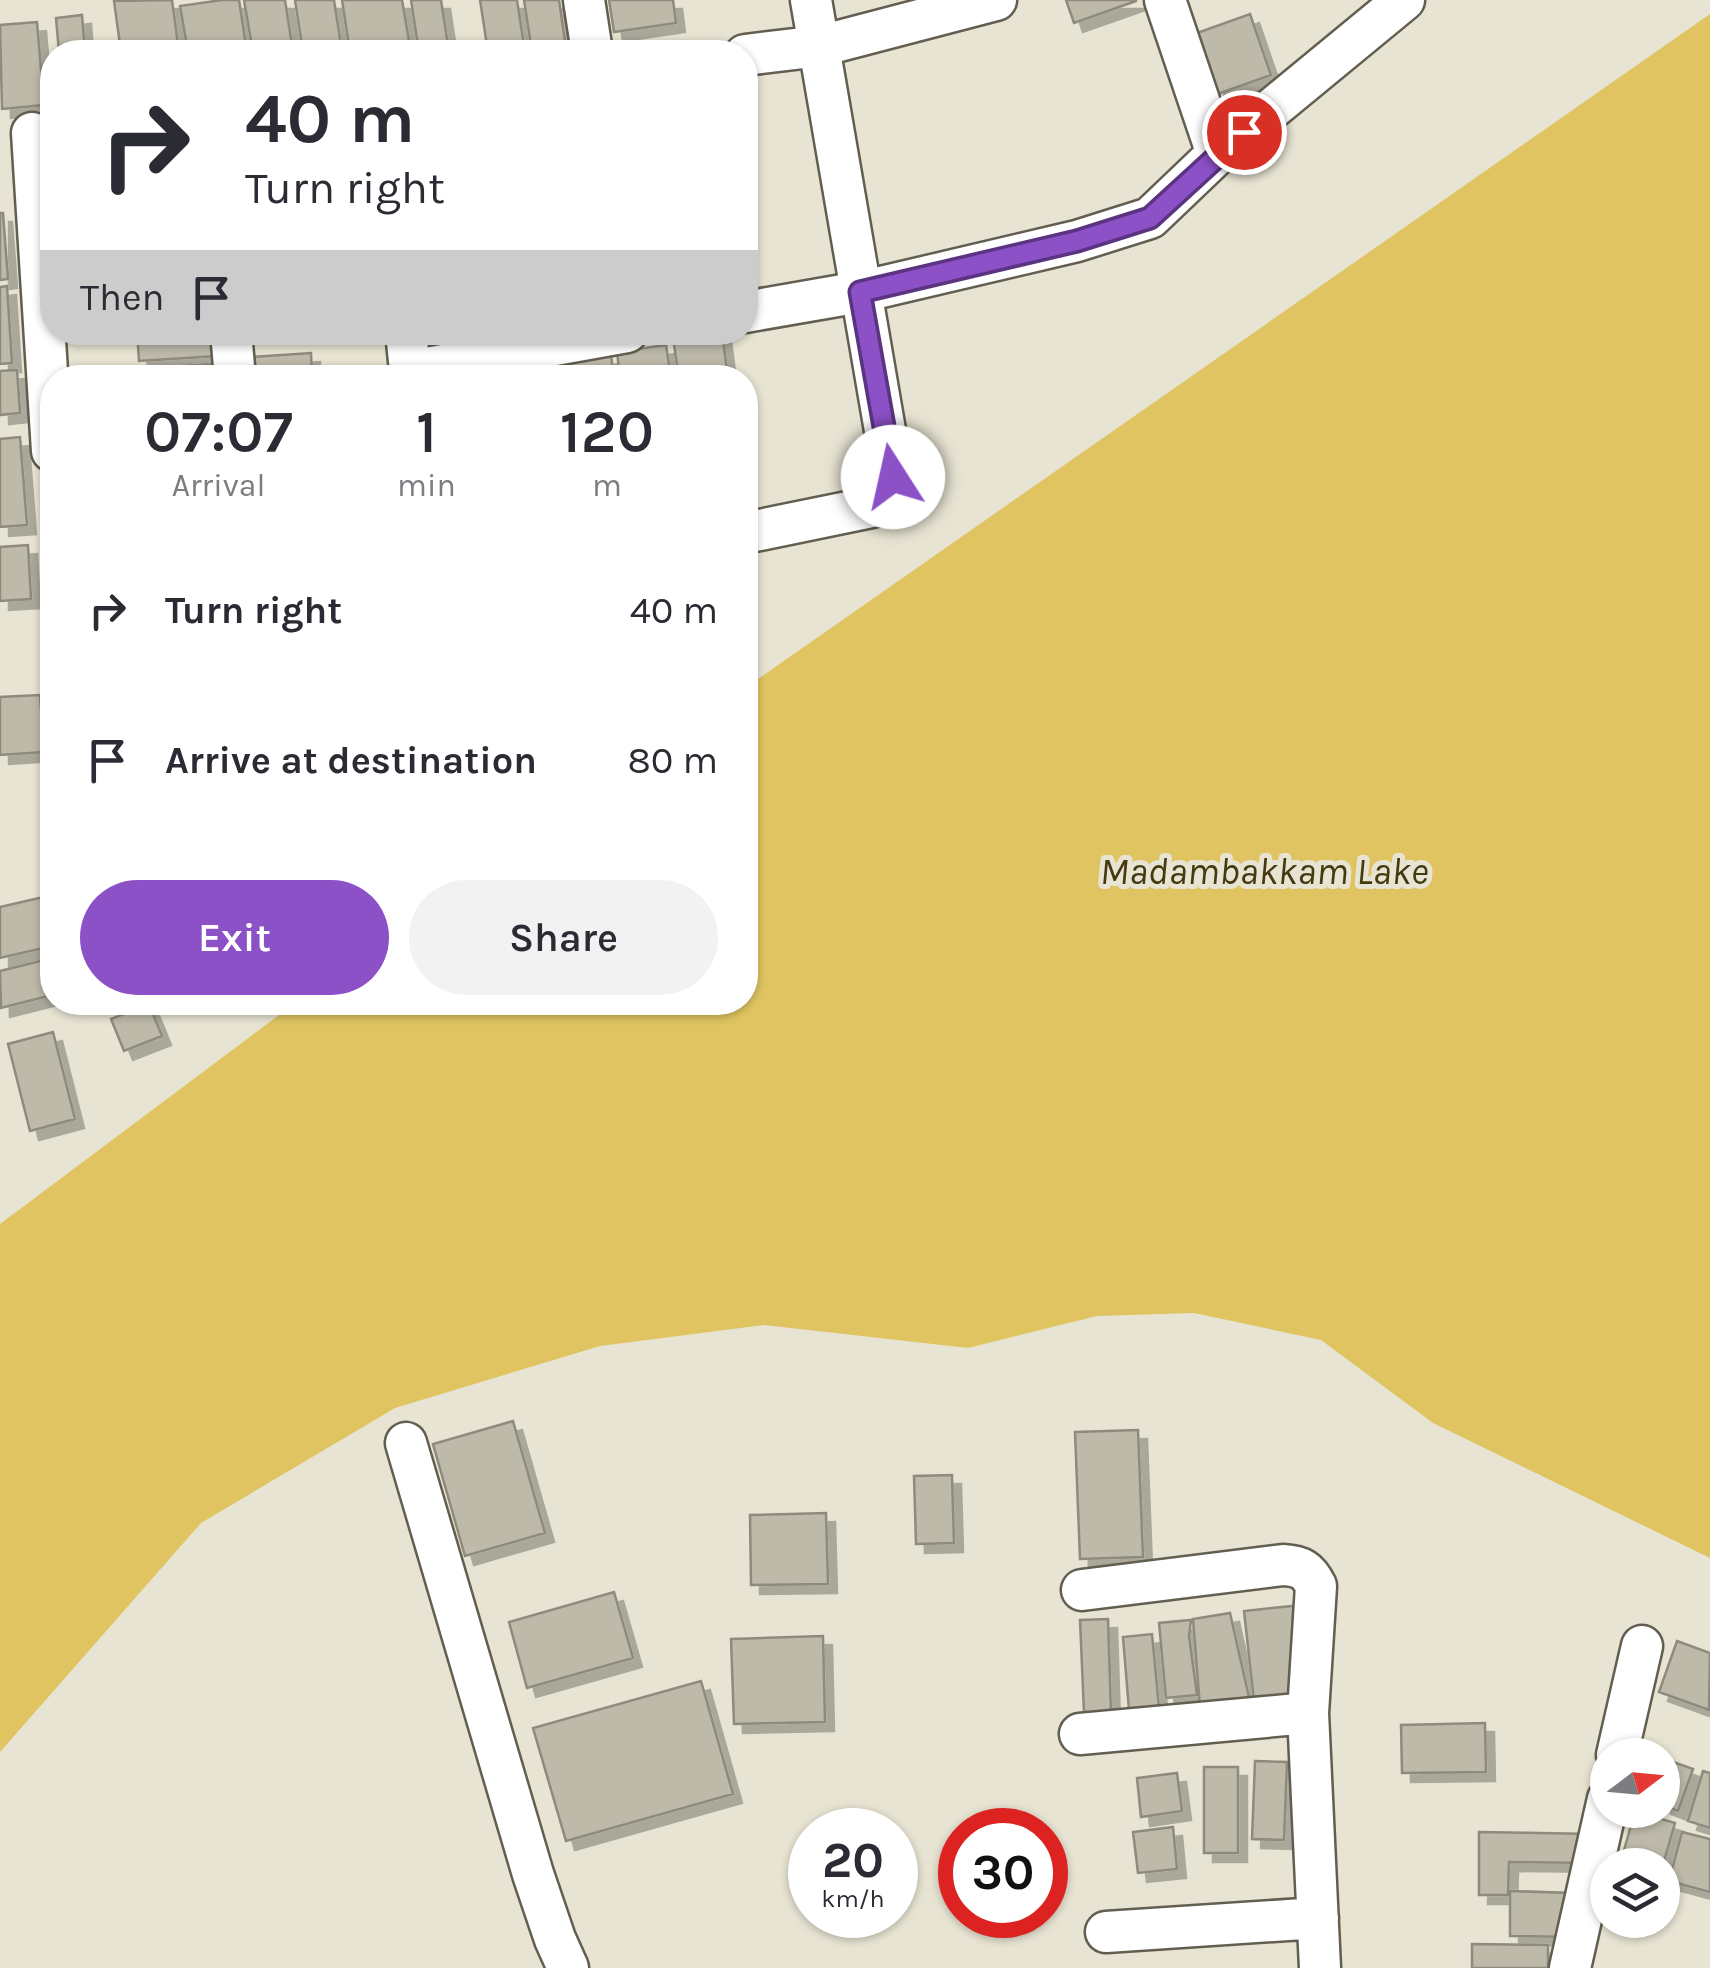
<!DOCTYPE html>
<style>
body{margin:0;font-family:Karla,sans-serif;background:#f2f2f3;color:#2b2b33;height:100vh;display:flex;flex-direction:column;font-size:38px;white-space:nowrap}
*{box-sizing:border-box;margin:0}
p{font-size:32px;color:#7c7c81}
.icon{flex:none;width:55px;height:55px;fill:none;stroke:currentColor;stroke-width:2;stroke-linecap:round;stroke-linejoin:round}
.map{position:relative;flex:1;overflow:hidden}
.drawer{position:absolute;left:40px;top:365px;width:718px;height:650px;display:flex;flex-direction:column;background:#fff;border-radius:40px;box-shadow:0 2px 8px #0004}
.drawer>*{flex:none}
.hud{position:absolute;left:40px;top:40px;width:718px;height:305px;border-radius:40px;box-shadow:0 2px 8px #0004;background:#fff;color:#2b2b33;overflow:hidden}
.needle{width:65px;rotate:74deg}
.buttons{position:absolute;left:1590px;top:1738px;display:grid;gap:20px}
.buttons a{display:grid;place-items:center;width:90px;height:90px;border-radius:50%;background:#fff;box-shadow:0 2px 8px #0004;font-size:50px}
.speed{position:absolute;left:788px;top:1808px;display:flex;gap:20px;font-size:50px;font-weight:700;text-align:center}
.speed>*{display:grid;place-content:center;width:130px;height:130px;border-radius:50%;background:#fff;box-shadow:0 2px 8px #0004;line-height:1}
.speed small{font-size:25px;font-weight:400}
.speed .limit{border:15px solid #d22;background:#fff;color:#111}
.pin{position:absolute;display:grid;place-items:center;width:85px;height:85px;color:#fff;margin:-42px;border:5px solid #fff;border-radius:50%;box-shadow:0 2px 10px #0007}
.me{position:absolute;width:110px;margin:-55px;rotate:350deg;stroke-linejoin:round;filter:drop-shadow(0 0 8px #0008)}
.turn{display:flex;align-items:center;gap:35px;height:210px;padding:0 40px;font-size:45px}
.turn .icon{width:130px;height:130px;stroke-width:2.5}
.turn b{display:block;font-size:70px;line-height:85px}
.then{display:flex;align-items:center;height:95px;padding:0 40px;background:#0003;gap:20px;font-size:38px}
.eta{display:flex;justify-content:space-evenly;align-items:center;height:170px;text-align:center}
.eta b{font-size:60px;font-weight:600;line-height:70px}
.button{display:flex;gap:20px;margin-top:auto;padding:20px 40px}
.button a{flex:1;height:115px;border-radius:60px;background:#8c50c7;color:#fff;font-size:40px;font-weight:600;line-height:115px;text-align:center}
.button a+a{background:#f2f2f3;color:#2b2b33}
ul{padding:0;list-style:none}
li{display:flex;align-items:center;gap:30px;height:150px;padding:0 40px}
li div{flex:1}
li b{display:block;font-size:38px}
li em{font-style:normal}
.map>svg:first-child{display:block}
</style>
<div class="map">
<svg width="1710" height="1968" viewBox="0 0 1710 1968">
<defs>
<filter id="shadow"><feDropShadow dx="9" dy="9" stdDeviation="0" flood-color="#0004"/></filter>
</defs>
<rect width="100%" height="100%" fill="#e8e4d3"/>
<path fill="#dfc461" d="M1710 14V1558L1433 1423 1321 1340 1194 1313 1097 1316 968 1348 764 1325 600 1346 395 1408 201 1523 0 1752V1224L295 1003 745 1002V688Z"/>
<path fill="#bebaaa" stroke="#8f8b7c" stroke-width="2.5" filter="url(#shadow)" d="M172 0 179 52H121L114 1Z
M222 0H239L247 52H188L180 6Z
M244 0H285L293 52H253Z
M295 0H334L342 52H303Z
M342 0H402L411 52H350Z
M411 0H441L449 52H419Z
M480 0H517L525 52H488Z
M524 0H559L566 48 532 52Z
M609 0H673L676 23 614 32Z
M1066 0H1136V1L1074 23Z
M1250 14 1271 75 1218 94 1197 33Z
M82 15 85 52H59L56 18Z
M37 22 44 105 2 109 0 25Z
M0 213H3L8 279 0 280Z
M7 286 12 363 0 364V287Z
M137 332H216L217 356 139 361Z
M416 332H458L459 340 418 346Z
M708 332H722L728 378H679L673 338Z
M666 345 671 378H620L617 352Z
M311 353 312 378H253L252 357Z
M611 355 614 378H567L565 362Z
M212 364 213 378H146V368Z
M557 366 558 378H510V373Z
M17 370 20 413 0 415V371Z
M20 437 27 525 0 527V439Z
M28 545 31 599 0 601V547Z
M40 695 44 752 0 755V697Z
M52 895V946L0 958V907Z
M52 958V995L1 1008 0 971Z
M149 1004 162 1036 124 1051 111 1019Z
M53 1032 75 1119 30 1131 8 1044Z
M513 1421 545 1533 465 1556 433 1444Z
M1138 1430 1143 1557 1080 1559 1075 1432Z
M952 1475 954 1543 916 1544 914 1476Z
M826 1513 828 1584 751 1585 750 1515Z
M614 1592 633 1658 527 1688 509 1622Z
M1302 1605 1292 1696 1254 1701 1244 1611Z
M1230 1613 1250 1702 1200 1707 1193 1619Z
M1108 1619 1111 1712H1084L1080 1620Z
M1191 1620 1189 1636 1197 1695 1166 1698 1159 1623Z
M1152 1634 1159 1708 1129 1710 1123 1637Z
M823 1636 825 1722 734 1724 731 1639Z
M1677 1641 1710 1653 1709 1710 1659 1692Z
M701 1681 733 1794 566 1841 533 1728Z
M1485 1723 1486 1772 1402 1773 1401 1725Z
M1662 1758 1693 1769 1678 1811 1662 1805Z
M1255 1761 1287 1762 1284 1840 1252 1839Z
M1204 1767H1238V1853H1204Z
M1703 1771 1710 1773V1828L1688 1821Z
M1177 1773 1182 1811 1141 1817 1137 1778Z
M1635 1811 1675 1823 1662 1868V1865H1633L1621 1861Z
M1173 1827 1177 1869 1138 1873 1133 1832Z
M1479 1832 1592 1834V1863L1509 1862 1508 1895H1479Z
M1682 1832 1710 1839V1892L1669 1881Z
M1510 1891 1574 1893V1937L1510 1936Z
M1472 1944 1548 1945V1968H1472Z"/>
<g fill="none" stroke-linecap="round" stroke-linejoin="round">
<defs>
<path id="street" d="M584 0 592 52
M1165 0 1217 154
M745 55 820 46 996 0
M32 133 52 451
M745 312 860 292 1077 241 1150 218 1217 154 1404 0
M231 332 235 378
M406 332 410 371 627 332
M745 533 872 507 889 488 893 477 811 0
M406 1443 533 1874 555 1939 568 1968
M1082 1590 1283 1565C1301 1566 1308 1570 1316 1586L1308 1713 1320 1968
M1080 1734 1308 1713
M1617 1755 1642 1646
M1106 1932 1318 1918
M1570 1968 1608 1799"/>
</defs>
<use href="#street" stroke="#625e50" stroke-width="45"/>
<use href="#street" stroke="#fff" stroke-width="40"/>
</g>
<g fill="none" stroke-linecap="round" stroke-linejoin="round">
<defs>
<path id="route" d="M893 477 860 292 1077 241 1150 218 1244 132"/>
</defs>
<use href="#route" stroke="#5b3481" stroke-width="25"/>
<use href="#route" stroke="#8c50c7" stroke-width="18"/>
</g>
<g text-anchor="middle" stroke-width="10" stroke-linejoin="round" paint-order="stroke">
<g font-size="38" font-style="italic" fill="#453a0f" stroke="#e8e4d3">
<text x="1264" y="884">Madambakkam Lake</text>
</g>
</g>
</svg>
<div class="buttons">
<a><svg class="needle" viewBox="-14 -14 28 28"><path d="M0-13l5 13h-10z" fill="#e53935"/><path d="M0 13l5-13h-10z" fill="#7c7c81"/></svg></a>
<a><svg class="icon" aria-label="layers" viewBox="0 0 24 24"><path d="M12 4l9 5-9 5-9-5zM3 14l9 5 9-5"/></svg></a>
</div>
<div class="speed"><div>20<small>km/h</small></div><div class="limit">30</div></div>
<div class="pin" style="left:1244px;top:132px;background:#d93025"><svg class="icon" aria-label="arrive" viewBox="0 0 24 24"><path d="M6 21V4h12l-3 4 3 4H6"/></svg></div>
<svg class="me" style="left:893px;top:477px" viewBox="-20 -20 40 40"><circle r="19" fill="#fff"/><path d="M0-13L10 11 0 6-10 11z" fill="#8c50c7"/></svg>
<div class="hud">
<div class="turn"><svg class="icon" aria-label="right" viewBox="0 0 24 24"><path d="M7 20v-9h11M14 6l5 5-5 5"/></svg><div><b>40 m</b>Turn right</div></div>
<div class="then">Then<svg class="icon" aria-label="arrive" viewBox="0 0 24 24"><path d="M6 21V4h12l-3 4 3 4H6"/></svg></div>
</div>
<section class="drawer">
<div class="eta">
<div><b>07:07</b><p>Arrival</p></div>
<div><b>1</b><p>min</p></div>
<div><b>120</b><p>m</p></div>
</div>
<ul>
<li><svg class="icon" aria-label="right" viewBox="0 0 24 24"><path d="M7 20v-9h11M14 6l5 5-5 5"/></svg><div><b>Turn right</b></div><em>40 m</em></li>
<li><svg class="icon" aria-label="arrive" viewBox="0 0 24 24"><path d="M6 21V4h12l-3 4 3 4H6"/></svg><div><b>Arrive at destination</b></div><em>80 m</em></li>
</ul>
<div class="button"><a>Exit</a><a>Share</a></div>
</section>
</div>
